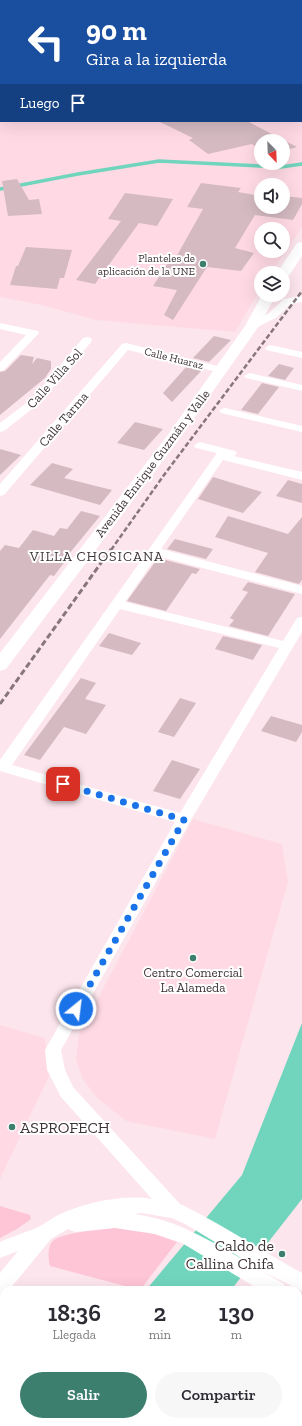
<!DOCTYPE html>
<html lang="es">
<meta charset="utf-8">
<style>
body{margin:0;font-family:"Zilla Slab",serif;background:#f7f7f7;color:#2b2b33;height:100vh;display:flex;flex-direction:column;font-size:15px;white-space:nowrap}
*{box-sizing:border-box;margin:0}
p{font-size:13px;color:#7c7c81}
.icon{flex:none;width:22px;height:22px;fill:none;stroke:currentColor;stroke-width:2;stroke-linecap:round;stroke-linejoin:round}
.map{position:relative;flex:1;overflow:hidden}
.side{position:absolute;left:0px;top:1286px;width:302px;height:140px;display:flex;flex-direction:column;background:#fff;border-radius:12px 12px 0 0;box-shadow:0 4px 16px #0002}
.side>*{flex:none}
.top-card{position:absolute;left:0px;top:0px;width:302px;height:122px;box-shadow:0 4px 16px #0002;background:#1a4fa0;color:#fff;overflow:hidden}
.needle{width:26px;rotate:157deg}
.controls{position:absolute;left:254px;top:134px;display:grid;gap:8px}
.controls a{display:grid;place-items:center;width:36px;height:36px;border-radius:50%;background:#fff;box-shadow:0 4px 16px #0002;font-size:20px}
.pin{position:absolute;display:grid;place-items:center;width:34px;height:34px;color:#fff;margin:-17px;border-radius:8px;box-shadow:0 2px 6px #0006}
.me{position:absolute;width:44px;margin:-22px;rotate:29deg;stroke-linejoin:round;filter:drop-shadow(0 0 3px #0008)}
.turn{display:flex;align-items:center;gap:14px;height:84px;padding:0 20px;font-size:18px}
.turn .icon{width:52px;height:52px;stroke-width:2.5}
.turn b{display:block;font-size:28px;line-height:34px}
.then{display:flex;align-items:center;height:38px;padding:0 20px;background:#0003;gap:8px;font-size:15px}
.eta{display:flex;justify-content:space-evenly;align-items:center;height:68px;text-align:center}
.eta b{font-size:24px;font-weight:600;line-height:28px}
.action{display:flex;gap:8px;margin-top:auto;padding:8px 20px}
.action a{flex:1;height:46px;border-radius:24px;background:#3d7f6f;color:#fff;font-size:16px;font-weight:600;line-height:46px;text-align:center}
.action a+a{background:#f7f7f7;color:#2b2b33}
.map>svg:first-child{display:block}
</style>
<div class="map">
<svg width="302" height="1426" viewBox="0 0 302 1426">
<rect width="100%" height="100%" fill="#fce5ec"/>
<path fill="#ffdae5" fill-rule="evenodd" d="M0 0H302V227L271 273H261V288L235 332 96 320 42 305 0 297ZM1 1H301V121H1ZM261 141H283V163H261ZM261 185H283V207H261ZM261 229H283V251H261Z
M193 819 282 844 288 882 215 1139 126 1121 97 1098 82 1078 76 1059 79 1034Z
M0 1025 45 1038 50 1074 0 1179Z"/>
<path fill="#fec5d7" d="M0 1206 30 1215 31 1219 17 1229 0 1238Z
M122 1227 152 1233 177 1242 140 1290 50 1266C48 1259 47 1245 54 1240 64 1232 108 1229 122 1227Z"/>
<path fill="#71d5bd" d="M302 1023V1199L231 1290H146L242 1175Z
M21 1422H124L120 1426H18Z"/>
<g fill="none" stroke-linecap="round" stroke-linejoin="round">
<path stroke="#71d5bd" stroke-width="3.5" d="M0 189 78 174 159 161 281 167 302 164"/>
</g>
<path fill="#d5bac2" d="M158 121H247L297 147 283 151V141H261V151L252 144 208 154 189 140 193 138Z
M17 179 29 200 39 199 42 214 8 216 2 181Z
M201 183 241 188 238 192 261 196V207H283V196L302 198V204L293 220 255 215 235 248 254 253 241 271 207 267 173 320 164 315 177 290 153 286 171 258 175 259 203 209 187 207Z
M125 193 173 199 157 226 139 223 95 284 76 280 121 221 108 219Z
M26 247 72 250 64 278H60L57 289 10 285 16 266H18Z
M214 336 231 340 209 362 193 358Z
M21 355 34 357 32 364 37 358 51 361V369L45 378 0 415V372L5 371Z
M279 364 294 368 285 380 268 376Z
M187 366 202 370 172 402 163 393Z
M262 383 279 387 258 414 241 410Z
M135 422 163 429 144 450 117 443Z
M0 449 21 455 0 475Z
M52 463 73 469 64 478 112 490 100 505 30 485Z
M213 477 262 492 243 513 198 499Z
M288 480 302 484V503L276 496Z
M81 511 100 516 64 560H66L54 576 50 575 0 639V551L5 545 19 548 33 530 54 536 60 528 67 529Z
M228 516 288 534 302 517V580L299 584 255 572 268 553 215 537Z
M175 539 213 549 206 559 167 549Z
M158 558 200 569 196 574 192 573 166 611 127 601Z
M248 582 295 594 268 636 229 626 234 620 230 618 248 592 242 590Z
M109 633 141 643 132 655 99 646Z
M223 636 262 645 253 660 215 649Z
M81 678 96 683 85 699 106 705 86 734 64 727 40 760 24 755Z
M180 698 196 703 174 737 158 732Z
M271 716 302 725V732L296 742 261 731Z
M172 760 200 769 180 799 153 791Z"/>
<g fill="none" stroke-linecap="round" stroke-linejoin="round">
<path fill="#fff" fill-rule="evenodd" d="M302 296V302L291 304 277 317 256 328H248L247 326 269 313 284 299Z
M0 323 38 331 39 333 4 370 0 371V362L26 335 0 329Z
M87 337 91 338 92 340 91 342 41 402 4 431 0 432V423L33 398 83 338Z
M126 343 225 368 227 370 221 373 128 350 4 495 0 496V484L122 344Z
M270 345 302 352V358L266 350 265 348Z
M250 373 302 385V391L246 378 244 376Z
M225 408 302 426V432L221 413 219 411 221 409Z
M200 442 235 451 237 453 234 456 302 472V480L223 460 161 549 302 586V594L157 556 125 602 283 641 297 618 302 617V632L191 820 61 1050 65 1070 73 1087 180 1204C222 1224 261 1251 302 1273V1291L262 1271 284 1284 286 1290H260L182 1243 155 1234 115 1228 75 1232 68 1229 51 1239 9 1290H4V1294L0 1296V1273L18 1251 0 1258V1242C13 1236 28 1232 40 1226 46 1223 51 1219 56 1216 84 1203 121 1194 152 1199L61 1097 47 1070 45 1050 175 822 0 771V760L217 453 196 448 194 446 196 444ZM120 609 279 648 180 813 12 765ZM141 1213 172 1218 187 1225 246 1261C210 1241 176 1219 134 1214Z
M298 1293 302 1295V1313L298 1311Z"/>
<path fill="#fff" fill-rule="evenodd" d="M302 242V256L288 277 283 278V273H277L297 243Z
M262 295H276L259 326 177 442 6 669 0 671V653L167 436 245 326Z"/>
<path stroke="#87777c" stroke-width="2.5" stroke-dasharray="5 2.5" stroke-linecap="butt" d="M111 550 164 475 302 291"/>
<path stroke="#87777c" stroke-width="3" stroke-dasharray="6 3" stroke-linecap="butt" d="M0 704 111 549"/>
</g>
<g fill="none" stroke-linecap="round" stroke-linejoin="round">
<path stroke="#1a73e8" stroke-width="7" stroke-dasharray="0 12.6" d="M63 784 184 820 76 1009"/>
</g>
<g fill="#3d7f6f" stroke="#fff" stroke-width="1.5">
<circle cx="203" cy="264" r="4"/>
<circle cx="193" cy="958" r="4"/>
<circle cx="12" cy="1127" r="4"/>
<circle cx="282" cy="1254" r="4"/>
</g>
<g text-anchor="middle" stroke-width="4" stroke-linejoin="round" paint-order="stroke">
<g font-size="11" fill="#3e3336" stroke="#fff" text-anchor="end">
<text x="195" y="262">Planteles de<tspan x="195" dy="13">aplicación de la UNE</tspan></text>
</g>
<g font-size="11" fill="#3e3336" stroke="#fff">
<text transform="translate(174 358) rotate(14)" y="4">Calle Huaraz</text>
</g>
<g font-size="13" fill="#3e3336" stroke="#fff">
<text transform="translate(54 378) rotate(-48)" y="5">Calle Villa Sol</text>
<text transform="translate(63 419) rotate(-49)" y="5">Calle Tarma</text>
<text transform="translate(152 463) rotate(-53)" y="5">Avenida Enrique Guzmán y Valle</text>
</g>
<g font-size="13" fill="#3e3336" stroke="#fff">
<text x="193" y="977">Centro Comercial<tspan x="193" dy="15">La Alameda</tspan></text>
</g>
<g font-size="14" letter-spacing="1" fill="#3e3336" stroke="#fff">
<text x="97" y="561">VILLA CHOSICANA</text>
</g>
<g font-size="16" fill="#3e3336" stroke="#fff" text-anchor="start">
<text x="20" y="1133">ASPROFECH</text>
<text x="274" y="1251" text-anchor="end">Caldo de<tspan x="274" dy="18">Callina Chifa</tspan></text>
</g>
</g>
</svg>
<div class="controls">
<a><svg class="needle" viewBox="-14 -14 28 28"><path d="M0-13l5 13h-10z" fill="#e53935"/><path d="M0 13l5-13h-10z" fill="#7c7c81"/></svg></a>
<a><svg class="icon" aria-label="sound" viewBox="0 0 24 24"><path d="M4 9h4l5-4v14l-5-4H4zM17 9q2 3 0 6"/></svg></a>
<a><svg class="icon" aria-label="search" viewBox="0 0 24 24"><circle cx="10" cy="10" r="6"/><path d="M15 15l6 6"/></svg></a>
<a><svg class="icon" aria-label="layers" viewBox="0 0 24 24"><path d="M12 4l9 5-9 5-9-5zM3 14l9 5 9-5"/></svg></a>
</div>
<div class="pin" style="left:63px;top:784px;background:#d93025"><svg class="icon" aria-label="arrive" viewBox="0 0 24 24"><path d="M6 21V4h12l-3 4 3 4H6"/></svg></div>
<svg class="me" style="left:76px;top:1009px" viewBox="-20 -20 40 40"><circle r="17" fill="#1a73e8" stroke="#fff" stroke-width="3"/><path d="M0-11L8 9 0 5-8 9z" fill="#fff"/></svg>
<div class="top-card">
<div class="turn"><svg class="icon" aria-label="left" viewBox="0 0 24 24"><path d="M17 20v-9H6M10 6l-5 5 5 5"/></svg><div><b>90 m</b>Gira a la izquierda</div></div>
<div class="then">Luego<svg class="icon" aria-label="arrive" viewBox="0 0 24 24"><path d="M6 21V4h12l-3 4 3 4H6"/></svg></div>
</div>
<section class="side">
<div class="eta">
<div><b>18:36</b><p>Llegada</p></div>
<div><b>2</b><p>min</p></div>
<div><b>130</b><p>m</p></div>
</div>
<div class="action"><a>Salir</a><a>Compartir</a></div>
</section>
</div>
